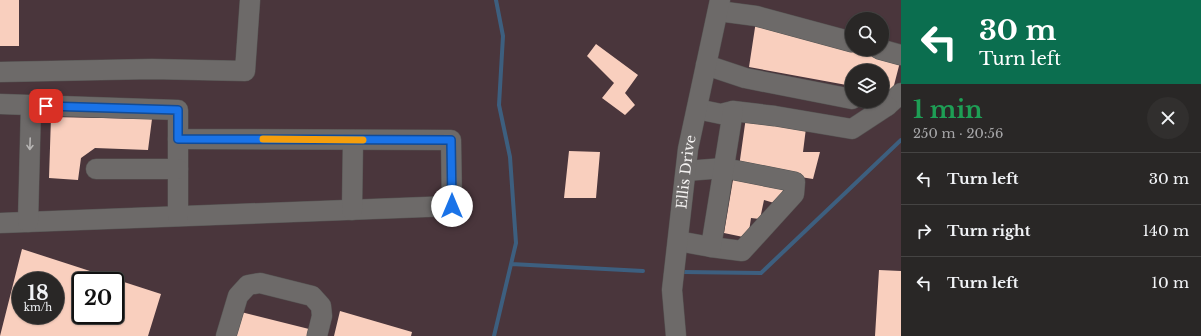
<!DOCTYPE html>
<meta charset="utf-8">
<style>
body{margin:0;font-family:"Libre Baskerville",serif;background:#312f2e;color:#f1f3f6;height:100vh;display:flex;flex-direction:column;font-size:15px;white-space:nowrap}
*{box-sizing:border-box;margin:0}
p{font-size:13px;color:#a5a5a7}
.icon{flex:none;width:22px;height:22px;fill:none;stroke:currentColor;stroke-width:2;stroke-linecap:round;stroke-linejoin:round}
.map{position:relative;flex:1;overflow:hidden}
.details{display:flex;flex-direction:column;background:#292726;width:300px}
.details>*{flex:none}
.top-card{background:#0b6e4f;color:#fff;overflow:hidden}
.tools{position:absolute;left:845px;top:12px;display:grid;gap:8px}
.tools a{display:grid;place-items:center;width:44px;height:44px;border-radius:50%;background:#292726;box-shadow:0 1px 3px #0004,0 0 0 1px #454443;font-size:20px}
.speed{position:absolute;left:12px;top:272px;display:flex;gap:8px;font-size:20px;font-weight:700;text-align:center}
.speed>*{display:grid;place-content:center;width:52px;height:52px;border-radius:50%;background:#292726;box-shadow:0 1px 3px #0004,0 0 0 1px #454443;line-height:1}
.speed small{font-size:10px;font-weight:400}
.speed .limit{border:2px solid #111;border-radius:6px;background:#fff;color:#111}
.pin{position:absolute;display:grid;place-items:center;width:34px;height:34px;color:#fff;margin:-17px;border-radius:8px;box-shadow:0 2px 6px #0006}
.me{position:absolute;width:44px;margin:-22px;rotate:0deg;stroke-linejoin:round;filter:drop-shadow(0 0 3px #0008)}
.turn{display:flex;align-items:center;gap:14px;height:84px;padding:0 12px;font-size:18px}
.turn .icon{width:52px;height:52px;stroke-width:2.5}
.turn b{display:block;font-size:28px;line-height:34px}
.round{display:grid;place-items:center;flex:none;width:42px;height:42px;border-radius:21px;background:#312f2e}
.head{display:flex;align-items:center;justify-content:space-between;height:68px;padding:0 12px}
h1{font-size:24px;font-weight:700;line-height:30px;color:#1e9e55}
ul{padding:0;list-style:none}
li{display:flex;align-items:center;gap:12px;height:52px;padding:0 12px;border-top:1px solid #454443}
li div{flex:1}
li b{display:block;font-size:15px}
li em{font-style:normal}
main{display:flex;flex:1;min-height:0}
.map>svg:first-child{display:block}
</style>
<main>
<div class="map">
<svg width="901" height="336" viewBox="0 0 901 336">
<rect width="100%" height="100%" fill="#373433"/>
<path fill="#4a363c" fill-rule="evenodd" d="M0 0H901V336H0ZM852 19H882V49H852ZM852 71H882V101H852ZM21 281H55V315H21ZM81 281H115V315H81Z"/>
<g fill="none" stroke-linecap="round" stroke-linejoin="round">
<path stroke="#3d5f7f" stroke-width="4" d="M511 264 643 271
M683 272 761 273 901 140
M494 336 516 243 510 157 499 105 503 36 496 0"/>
</g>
<path fill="#f9cfbe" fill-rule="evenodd" d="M0 0H19V46H0Z
M756 21 900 62 892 93 882 91V71H852V86L749 67Z
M596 44 638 75 625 93 635 105 625 115 602 98 614 83 587 56Z
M51 117 152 119 148 150 95 148 81 158 78 180 49 178Z
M746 117 806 128 803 152H820L813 179 739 167Z
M569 151 600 152 596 198H564Z
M734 174 784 183 781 205 764 200 760 219 751 218 748 238 724 233Z
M22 249 161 294 148 336H0ZM21 281H55V315H21ZM81 281H115V315H81Z
M879 270 901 271V336H875Z
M237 311 309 329 307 336H231Z
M340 311 412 332 411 336H334Z"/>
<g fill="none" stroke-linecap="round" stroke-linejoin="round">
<defs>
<g id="minor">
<path d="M718 11 756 16 852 42"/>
<path d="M879 49 901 55"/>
<path d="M706 65 745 78 852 99"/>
<path d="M0 72 152 69 245 71 250 0"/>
<path d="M873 103 887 106 901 93"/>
<path d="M0 104 178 110V139L451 140 452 206 0 223"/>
<path d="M697 109 721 114 733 111 775 116 852 129 887 106"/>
<path d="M178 139V216"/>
<path d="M96 169H178"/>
<path d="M686 171 724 168 795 182 794 194 742 251 711 247"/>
<path d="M352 210 353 140"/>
<path d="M28 222 31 105"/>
<path d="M678 241 711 247 733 111"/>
<path d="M226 336 238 296 248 285 260 283 312 296 321 306 322 316 317 336"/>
<path id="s1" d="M676 336 672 290 688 149 720 0"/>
</g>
</defs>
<use href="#minor" stroke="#565453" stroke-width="21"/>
<use href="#minor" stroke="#6d6a69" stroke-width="20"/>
</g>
<defs><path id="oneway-shaft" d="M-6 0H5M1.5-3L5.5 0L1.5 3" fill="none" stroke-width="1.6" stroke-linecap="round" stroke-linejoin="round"/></defs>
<use stroke="#b7b5b4" href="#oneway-shaft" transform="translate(30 144) rotate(92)"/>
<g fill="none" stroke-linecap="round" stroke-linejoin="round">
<defs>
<path id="route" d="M46 106 178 110V139L451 140 452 206"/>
</defs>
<use href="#route" stroke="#114b97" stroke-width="10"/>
<use href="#route" stroke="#1a73e8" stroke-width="7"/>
<path stroke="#f59e0b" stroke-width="7" d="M263 139 363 140"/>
</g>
<g text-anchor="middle" stroke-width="4" stroke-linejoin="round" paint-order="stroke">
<g font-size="14" fill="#f4f2f1" stroke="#2d2a29">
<text dy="5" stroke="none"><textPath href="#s1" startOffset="165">Ellis Drive</textPath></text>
</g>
</g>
</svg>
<div class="tools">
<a><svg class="icon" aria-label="search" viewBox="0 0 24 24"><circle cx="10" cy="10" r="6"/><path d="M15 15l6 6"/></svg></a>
<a><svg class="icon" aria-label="layers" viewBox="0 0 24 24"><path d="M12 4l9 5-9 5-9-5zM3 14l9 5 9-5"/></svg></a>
</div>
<div class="speed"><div>18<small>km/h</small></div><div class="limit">20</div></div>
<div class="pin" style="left:46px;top:106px;background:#d93025"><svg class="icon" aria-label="arrive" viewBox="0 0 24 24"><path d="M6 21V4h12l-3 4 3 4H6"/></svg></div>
<svg class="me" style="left:452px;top:206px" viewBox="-20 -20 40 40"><circle r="19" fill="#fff"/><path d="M0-13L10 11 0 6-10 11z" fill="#1a73e8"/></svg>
</div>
<section class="details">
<div class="top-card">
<div class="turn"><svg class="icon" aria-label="left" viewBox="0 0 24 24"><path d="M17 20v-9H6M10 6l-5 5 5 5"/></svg><div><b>30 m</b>Turn left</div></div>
</div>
<div class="head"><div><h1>1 min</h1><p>250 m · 20:56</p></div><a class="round"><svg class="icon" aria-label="close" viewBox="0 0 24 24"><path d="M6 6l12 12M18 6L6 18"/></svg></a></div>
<ul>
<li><svg class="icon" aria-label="left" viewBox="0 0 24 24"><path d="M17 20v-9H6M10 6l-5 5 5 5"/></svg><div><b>Turn left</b></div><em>30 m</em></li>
<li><svg class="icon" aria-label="right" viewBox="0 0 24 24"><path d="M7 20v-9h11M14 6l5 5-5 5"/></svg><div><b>Turn right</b></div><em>140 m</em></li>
<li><svg class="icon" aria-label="left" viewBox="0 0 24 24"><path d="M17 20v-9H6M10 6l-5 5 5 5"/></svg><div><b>Turn left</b></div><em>10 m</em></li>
</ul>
</section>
</main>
